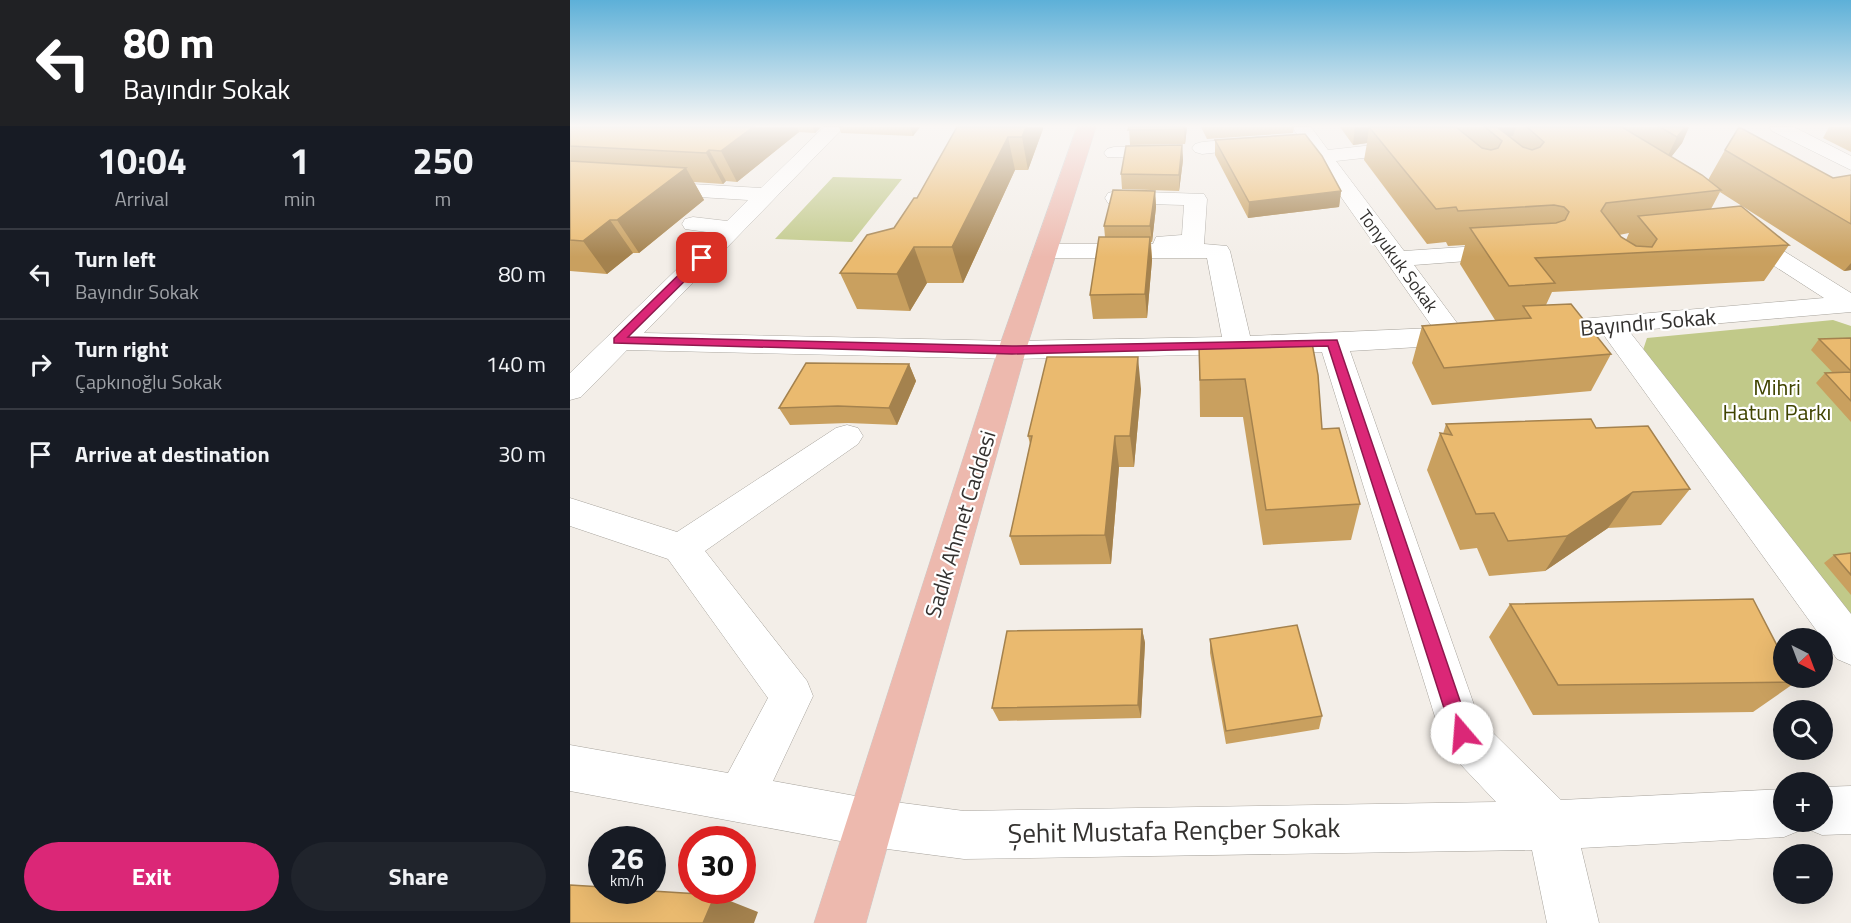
<!DOCTYPE html>
<meta charset="utf-8">
<style>
body{margin:0;font-family:"Titillium Web",sans-serif;background:#20242c;color:#f1f3f6;height:100vh;display:flex;flex-direction:column;font-size:22px;white-space:nowrap}
*{box-sizing:border-box;margin:0}
p{font-size:20px;color:#9ea1a6}
.icon{flex:none;width:33px;height:33px;fill:none;stroke:currentColor;stroke-width:2;stroke-linecap:round;stroke-linejoin:round}
.map{position:relative;flex:1;overflow:hidden}
.sheet{display:flex;flex-direction:column;background:#171b24;width:570px}
.sheet>*{flex:none}
.banner{background:#202124;color:#fff;overflow:hidden}
.needle{width:39px;rotate:138deg}
.tools{position:absolute;left:1203px;top:628px;display:grid;gap:12px}
.tools a{display:grid;place-items:center;width:60px;height:60px;border-radius:50%;background:#171b24;box-shadow:0 6px 24px #0002;font-size:30px}
.speed{position:absolute;left:18px;top:826px;display:flex;gap:12px;font-size:30px;font-weight:700;text-align:center}
.speed>*{display:grid;place-content:center;width:78px;height:78px;border-radius:50%;background:#171b24;box-shadow:0 6px 24px #0002;line-height:1}
.speed small{font-size:15px;font-weight:400}
.speed .limit{border:9px solid #d22;background:#fff;color:#111}
.pin{position:absolute;display:grid;place-items:center;width:51px;height:51px;color:#fff;margin:-26px;border-radius:12px;box-shadow:0 3px 9px #0006}
.me{position:absolute;width:66px;margin:-33px;rotate:342deg;stroke-linejoin:round;filter:drop-shadow(0 0 4px #0008)}
.turn{display:flex;align-items:center;gap:21px;height:126px;padding:0 24px;font-size:27px}
.turn .icon{width:78px;height:78px;stroke-width:2.5}
.turn b{display:block;font-size:42px;line-height:51px}
.eta{display:flex;justify-content:space-evenly;align-items:center;height:102px;text-align:center}
.eta b{font-size:36px;font-weight:700;line-height:42px}
.button{display:flex;gap:12px;margin-top:auto;padding:12px 24px}
.button a{flex:1;height:69px;border-radius:36px;background:#db2777;color:#fff;font-size:24px;font-weight:700;line-height:69px;text-align:center}
.button a+a{background:#20242c;color:#f1f3f6}
ul{padding:0;list-style:none}
li{display:flex;align-items:center;gap:18px;height:90px;padding:0 24px;border-top:2px solid #363941}
li div{flex:1}
li b{display:block;font-size:22px}
li em{font-style:normal}
main{display:flex;flex:1;min-height:0}
.map>svg:first-child{display:block}
</style>
<main>
<section class="sheet">
<div class="banner">
<div class="turn"><svg class="icon" aria-label="left" viewBox="0 0 24 24"><path d="M17 20v-9H6M10 6l-5 5 5 5"/></svg><div><b>80 m</b>Bayındır Sokak</div></div>
</div>
<div class="eta">
<div><b>10:04</b><p>Arrival</p></div>
<div><b>1</b><p>min</p></div>
<div><b>250</b><p>m</p></div>
</div>
<ul>
<li><svg class="icon" aria-label="left" viewBox="0 0 24 24"><path d="M17 20v-9H6M10 6l-5 5 5 5"/></svg><div><b>Turn left</b><p>Bayındır Sokak</p></div><em>80 m</em></li>
<li><svg class="icon" aria-label="right" viewBox="0 0 24 24"><path d="M7 20v-9h11M14 6l5 5-5 5"/></svg><div><b>Turn right</b><p>Çapkınoğlu Sokak</p></div><em>140 m</em></li>
<li><svg class="icon" aria-label="arrive" viewBox="0 0 24 24"><path d="M6 21V4h12l-3 4 3 4H6"/></svg><div><b>Arrive at destination</b></div><em>30 m</em></li>
</ul>
<div class="button"><a>Exit</a><a>Share</a></div>
</section>
<div class="map">
<svg width="1281" height="923" viewBox="0 0 1281 923">
<rect width="100%" height="100%" fill="#f3eee8"/>
<path fill="#c1c989" d="M263 177 332 179 282 242 205 239Z
M1263 320 1281 326V615L1073 350 1077 338Z"/>
<g fill="none" stroke-linecap="round" stroke-linejoin="round">
<defs>
<path id="minor" d="M254 127H274L74 333 442 341 652 337 637 258H475L466 256 463 251 466 246 475 244H583L586 237 612 235 614 205 538 203 535 198 538 193 546 191 634 194 637 199 634 244 657 246 660 251 680 336 863 328 722 127H741L758 150 839 141 846 143 849 147 846 151 839 153 766 161 834 251 937 244 946 246 949 251 946 256 937 258 844 265 890 327 905 329 909 335 905 341 883 345 780 351 909 719 991 800 1214 789V822H1252V787L1281 786V834L1252 835 1235 828 1233 824 1231 830 1214 837 1011 848 1029 923H977L962 850 394 859 302 847 0 791V745L158 773 198 698 98 559 0 526V498L107 532 266 428 277 425 288 428 293 436 288 444 135 551 237 681 243 696 203 781 302 799 394 811 926 802 876 749 870 733 752 352 442 359 57 350 11 397 0 400V373L144 233 115 229 112 224 115 219 123 217 157 221 178 200 0 189V177L191 188Z
M1200 127H1224L1281 156V170L1202 131Z
M690 137 697 139 700 143 697 147 632 154 625 152 622 148 625 144 632 142Z
M544 147H599L606 149 609 153 606 157 599 159 537 157 534 153 537 149Z
M1172 228 1180 230 1281 293V312L1059 331 1281 614V665L1267 659 1033 334 976 338 966 336 962 330 966 324 976 322 1254 298 1164 240 1160 235 1164 230Z"/>
<path id="major" d="M507 127H526L456 350 296 923H244L428 350Z"/>
</defs>
<use href="#minor" stroke="#a7a39c" stroke-width="1"/>
<use href="#major" stroke="#cacac9" stroke-width="1"/>
<use href="#minor" fill="#fff" fill-rule="evenodd"/>
<use href="#major" fill="#edb9ae" fill-rule="evenodd"/>
</g>
<path fill="#c9a05f" fill-rule="evenodd" d="M0 127H251L245 133 229 132 167 182 156 181 153 184 124 182 134 200 69 253H63L37 274 0 271Z
M269 127H350L343 136 271 133Z
M387 127H473V129L458 170H445L393 283H357L340 311 287 309 270 273 324 228 347 198Z
M559 127H617L615 144 560 145Z
M631 127H724L723 133 637 139Z
M770 127H1119L1112 143 1101 157 1138 180 1155 150 1263 178 1281 175V270L1274 271 1150 192 1141 209 1219 245 1194 281 982 292 976 305 1041 354 1021 391 862 405 842 363 852 326 925 320 890 264 895 245 878 246 876 242 857 244 794 160 797 143 783 145ZM1059 233 1056 240 1049 235Z
M1259 127H1281V152L1253 138Z
M645 140 771 191 769 207 678 218 645 155Z
M612 145 613 160 609 191 552 189 551 174Z
M585 191 586 207 582 242H581L582 260 577 318 523 319 520 295 535 237 534 226Z
M1281 338V422L1246 383 1255 373H1263L1241 350 1249 339Z
M629 346 752 429 790 504 781 540 693 545 673 417H630Z
M339 364 346 381 327 425 278 423 220 425 209 408Z
M571 389 564 467H549L541 564 450 565 440 536 460 444 458 436Z
M876 424 1120 489 1091 525 1038 528 975 571 919 576 907 548 890 550 857 470 870 433 873 434Z
M1281 553V595L1254 563 1264 555Z
M940 604 1226 682 1183 712 963 715 919 637Z
M572 629 575 643 571 718 429 721 422 708Z
M640 639 752 716 749 729 656 744 640 653Z"/>
<path fill="#a4824e" d="M183 127H227L229 132 167 182 151 151Z
M243 127H251L245 133Z
M340 127H350L343 136Z
M456 127H473V129L458 170 452 137Z
M614 127H617L615 144 614 129Z
M785 127H799L797 143 783 145Z
M915 127H946L943 136 929 138Z
M1115 127H1119L1112 143 1091 170 1107 137Z
M438 137 445 170 393 283 382 247Z
M612 145 613 160 609 191V175Z
M139 150 156 181 153 184 136 153Z
M116 168 134 200 69 253 47 220Z
M585 191 586 207 582 242 580 226Z
M771 191 769 207 678 218 679 202Z
M40 220 63 253 37 274 13 241Z
M580 237 582 260 577 318 575 294Z
M344 247 357 283 340 311 327 274Z
M1281 263V270L1274 271Z
M568 357 571 389 564 467 560 436Z
M339 364 346 381 327 425 319 408Z
M545 436 549 467 541 564 535 535Z
M1063 492 1038 528 975 571 997 536Z
M572 629 575 643 571 718 568 705Z
M145 895 188 912 184 923H133Z"/>
<path fill="#eaba6f" stroke="#a4824e" stroke-width="1.5" d="M0 127H183L151 151 139 150 136 153 0 146Z
M387 127H456L452 137H438L382 247H344L327 274 270 273 297 235 324 228 344 198H347Z
M559 127H614V129L558 130Z
M799 127H886L912 148 921 150 928 148 932 141 915 127H927L953 147 962 150 970 147 974 142 957 127H1052L1132 175 1151 190 1036 203 1031 211 1051 237 1066 246 1082 247 1087 239 1068 216 1171 206 1219 245 965 258 985 283 939 286 900 228 986 223 995 220 999 212 994 207 984 205 888 211 886 207 866 209Z
M1090 127H1115L1107 137Z
M1169 127 1263 178 1281 175V224L1155 150Z
M735 134 752 156 771 191 679 202 645 140Z
M612 145 609 175 551 174 556 146Z
M0 161 116 168 47 220H40L13 241 0 240Z
M543 190 585 191 580 226H534Z
M529 237H580L575 294 520 295Z
M1001 304 1041 354 874 368 852 326 961 318 953 306Z
M1281 338V371L1249 339Z
M742 343 748 375 752 429 769 428 790 504 696 510 675 379 630 380 629 346Z
M477 357H568L560 436H545L535 535 440 536 462 436H458Z
M236 363 339 364 319 408 268 406 209 408Z
M1281 372V401L1255 373Z
M1021 419 1026 428 1078 426 1120 489 1063 492 997 536 938 541 924 513 906 514 870 433 882 435 876 424Z
M1281 553V575L1264 555Z
M1183 599 1214 659V678H1223L1226 682 988 685 940 604Z
M727 625 752 716 656 731 640 639Z
M572 629 568 705 422 708 437 631Z
M0 885 32 887V891H82L145 895 133 923H0Z"/>
<linearGradient id="sky" x2="0" y2="1"><stop stop-color="#5db0d8"/><stop offset="0.49" stop-color="#faf7f5"/><stop offset="1" stop-color="#faf7f5" stop-opacity="0"/></linearGradient>
<rect width="1281" height="257" fill="url(#sky)"/>
<path fill="#db2777" stroke="#8e194d" stroke-width="1.5" d="M132 255 135 256V261L58 337 442 346 767 340 901 733 898 740 892 742 885 740 882 733 758 346 442 354 44 343V338L128 256Z"/>
<g text-anchor="middle" stroke-width="4.5" stroke-linejoin="round" paint-order="stroke">
<g font-size="18" fill="#343230" stroke="#fff">
<text transform="translate(828 261) rotate(54)" y="6">Tonyukuk Sokak</text>
</g>
<g font-size="22" fill="#343230" stroke="#fff">
<text transform="translate(1078 322) rotate(-5)" y="8">Bayındır Sokak</text>
<text transform="translate(390 524) rotate(-73)" y="8">Sadık Ahmet Caddesi</text>
</g>
<g font-size="22" fill="#404400" stroke="#fff">
<text x="1207" y="395">Mihri<tspan x="1207" dy="25">Hatun Parkı</tspan></text>
</g>
<g font-size="27" fill="#343230" stroke="#fff">
<text transform="translate(604 831) rotate(-1)" y="9">Şehit Mustafa Rençber Sokak</text>
</g>
</g>
</svg>
<div class="tools">
<a><svg class="needle" viewBox="-14 -14 28 28"><path d="M0-13l5 13h-10z" fill="#e53935"/><path d="M0 13l5-13h-10z" fill="#9ea1a6"/></svg></a>
<a><svg class="icon" aria-label="search" viewBox="0 0 24 24"><circle cx="10" cy="10" r="6"/><path d="M15 15l6 6"/></svg></a>
<a>+</a>
<a>−</a>
</div>
<div class="speed"><div>26<small>km/h</small></div><div class="limit">30</div></div>
<div class="pin" style="left:132px;top:258px;background:#d93025"><svg class="icon" aria-label="arrive" viewBox="0 0 24 24"><path d="M6 21V4h12l-3 4 3 4H6"/></svg></div>
<svg class="me" style="left:892px;top:733px" viewBox="-20 -20 40 40"><circle r="19" fill="#fff"/><path d="M0-13L10 11 0 6-10 11z" fill="#db2777"/></svg>
</div>
</main>
